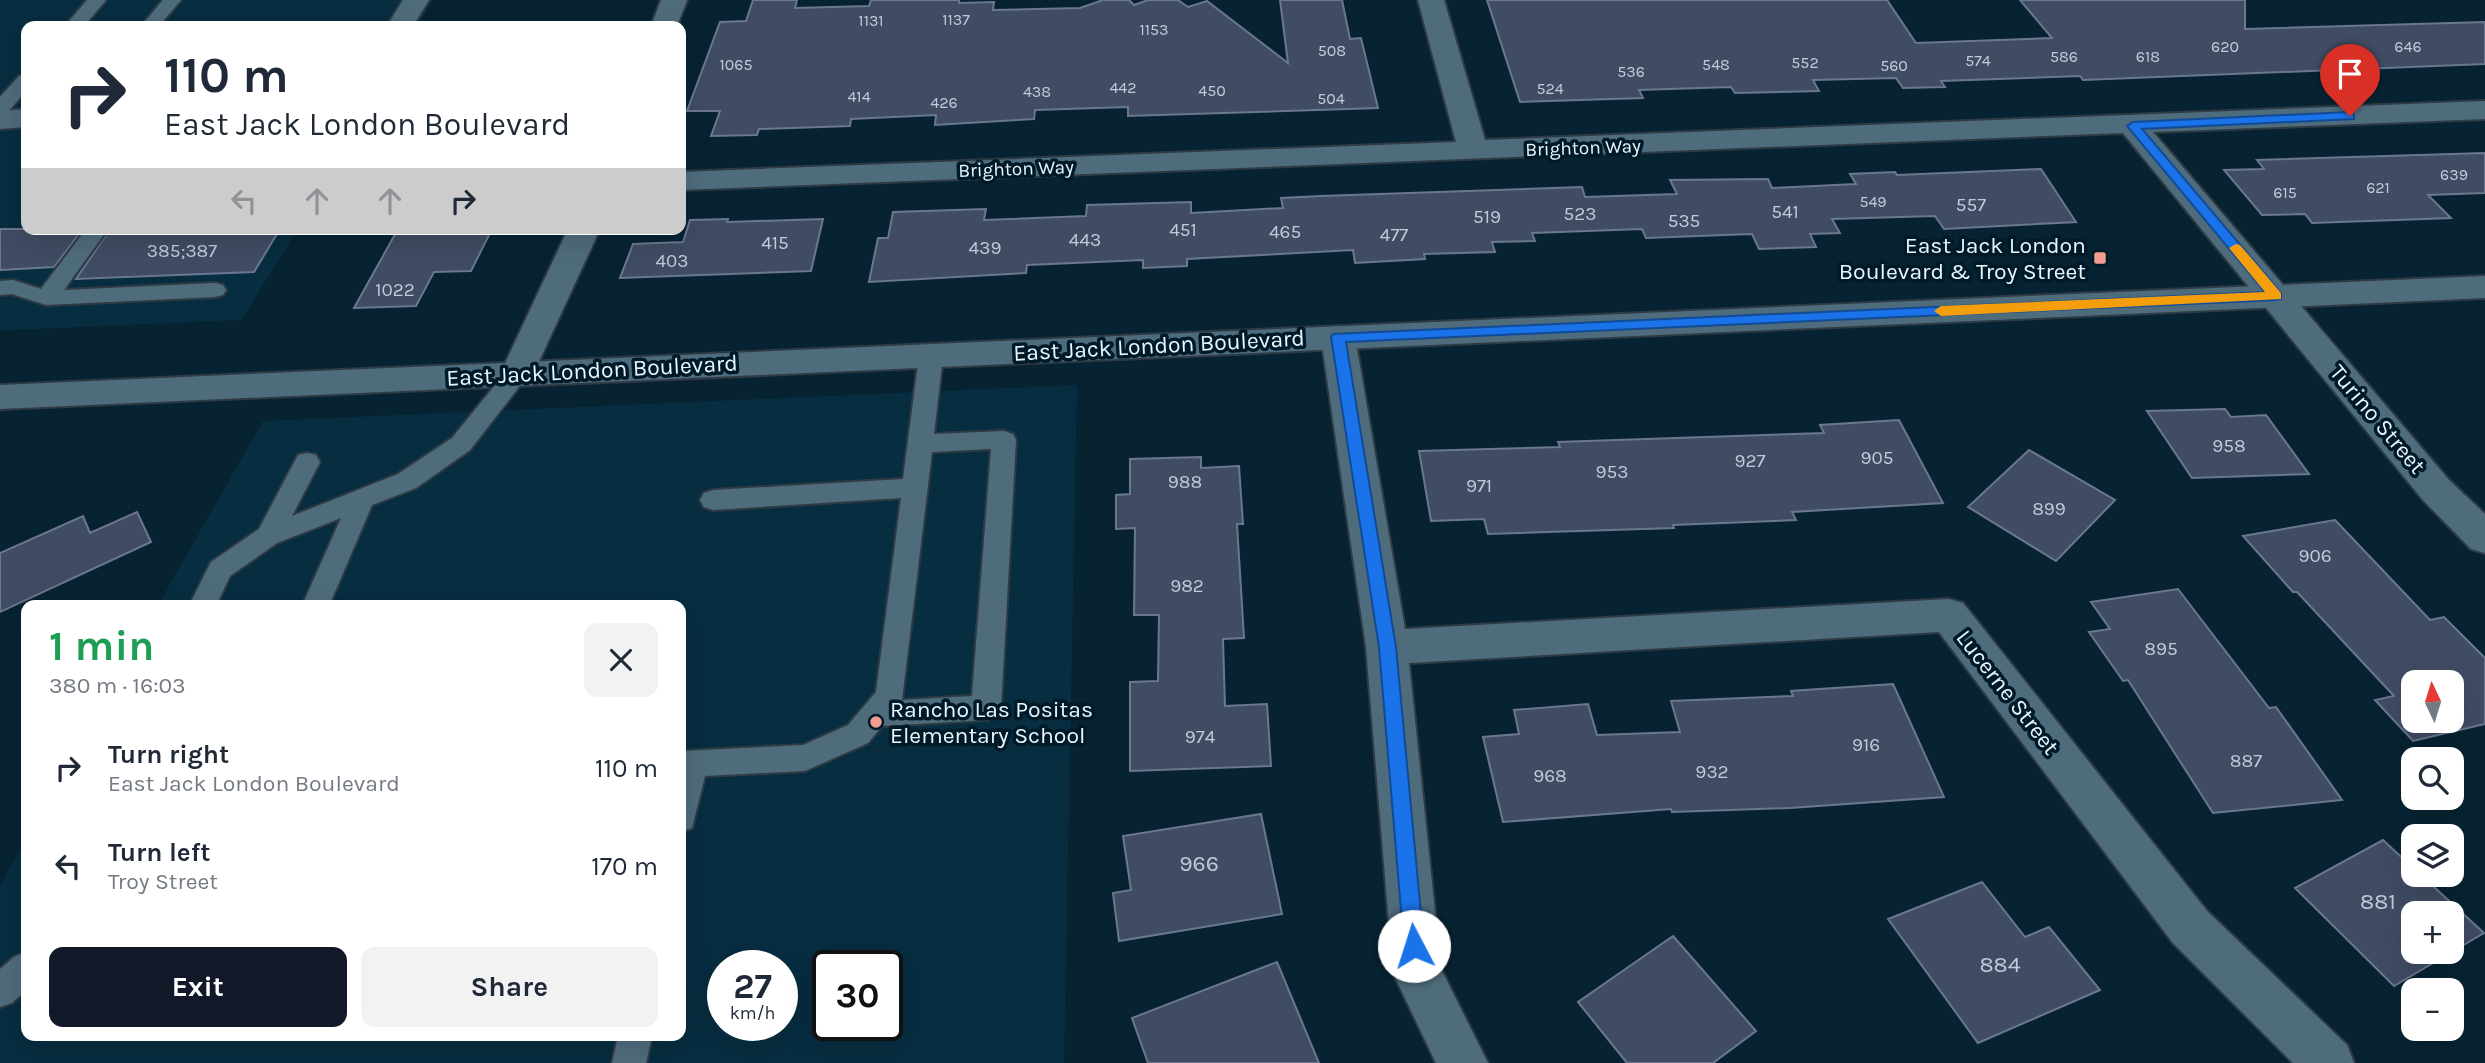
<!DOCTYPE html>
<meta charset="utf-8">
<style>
body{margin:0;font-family:Karla,sans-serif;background:#f2f2f3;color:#1f2937;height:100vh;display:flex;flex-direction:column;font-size:26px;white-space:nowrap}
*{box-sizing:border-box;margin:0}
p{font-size:23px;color:#747a83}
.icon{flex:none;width:38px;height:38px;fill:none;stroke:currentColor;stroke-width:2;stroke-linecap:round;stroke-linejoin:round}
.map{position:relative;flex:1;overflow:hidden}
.drawer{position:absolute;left:21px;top:600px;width:665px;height:441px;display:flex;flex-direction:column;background:#fff;border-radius:14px;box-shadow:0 7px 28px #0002}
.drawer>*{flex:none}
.banner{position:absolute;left:21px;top:21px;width:665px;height:214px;border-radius:14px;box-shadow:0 7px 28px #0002;background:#fff;color:#1f2937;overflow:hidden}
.needle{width:46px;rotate:356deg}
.fabs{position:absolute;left:2401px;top:670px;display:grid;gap:14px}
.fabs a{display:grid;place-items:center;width:63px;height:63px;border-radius:14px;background:#fff;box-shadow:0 7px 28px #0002;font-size:35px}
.speed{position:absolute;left:707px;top:950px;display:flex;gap:14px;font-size:35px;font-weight:700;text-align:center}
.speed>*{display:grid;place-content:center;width:91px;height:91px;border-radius:50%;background:#fff;box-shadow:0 7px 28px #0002;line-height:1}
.speed small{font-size:18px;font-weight:400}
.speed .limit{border:4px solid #111;border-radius:10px;background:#fff;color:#111}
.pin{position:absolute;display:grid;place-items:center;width:60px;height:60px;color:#fff;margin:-72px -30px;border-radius:50% 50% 50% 0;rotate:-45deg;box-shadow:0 0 7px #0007}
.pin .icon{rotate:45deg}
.me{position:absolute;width:77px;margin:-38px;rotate:355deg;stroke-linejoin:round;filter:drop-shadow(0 0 5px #0008)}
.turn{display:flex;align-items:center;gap:24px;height:147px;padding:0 28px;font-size:32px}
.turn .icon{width:91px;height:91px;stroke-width:2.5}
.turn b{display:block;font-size:49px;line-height:60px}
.lanes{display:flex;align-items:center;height:66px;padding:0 28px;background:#0003;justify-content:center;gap:35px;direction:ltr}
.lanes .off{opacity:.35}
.round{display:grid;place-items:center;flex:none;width:74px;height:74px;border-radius:14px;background:#f2f2f3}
.summary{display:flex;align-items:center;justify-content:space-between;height:119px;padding:0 28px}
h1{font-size:42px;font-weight:700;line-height:52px;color:#1e9e55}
.primary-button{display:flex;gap:14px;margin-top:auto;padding:14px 28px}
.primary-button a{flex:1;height:80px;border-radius:14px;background:#111827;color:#fff;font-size:28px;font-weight:700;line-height:80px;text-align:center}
.primary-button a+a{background:#f2f2f3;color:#1f2937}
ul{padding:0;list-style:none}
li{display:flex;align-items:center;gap:21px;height:98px;padding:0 28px}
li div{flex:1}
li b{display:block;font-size:26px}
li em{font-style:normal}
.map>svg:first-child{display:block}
</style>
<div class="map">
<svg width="2485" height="1063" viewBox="0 0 2485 1063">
<rect width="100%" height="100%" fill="#072332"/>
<path fill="#072d40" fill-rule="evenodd" d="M0 0H433L418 26H26V229H299L241 320 13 330H0Z
M1077 385 1064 1063H0V885L26 838V1036H681V606L158 605 263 421ZM723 966H782V1026H723ZM828 966H887V1026H828Z"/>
<path fill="#404c64" stroke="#6b7791" stroke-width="2" fill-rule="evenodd" d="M753 0H797L795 8 869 6 871 0H959V3L994 2 993 10 1080 8 1103 0H1129L1134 5 1148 0H1178L1188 7 1207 1 1288 63 1280 0H1342L1350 39 1361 38 1378 108 1128 116V107L1035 110 1034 119 935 125 936 115 851 119 850 126 759 129 757 135 711 136 720 111H687L720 22 746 21Z
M1487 0H1887L1916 43 2052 38 2020 0H2245V29L2485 22V64L2083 80 2080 76 1941 81 1945 87 1903 88 1896 78 1813 80 1819 91 1735 93 1731 87 1639 90 1643 98 1520 102Z
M2485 153V193L2428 195 2451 218 2312 223 2305 214 2262 215 2224 170 2264 169 2257 160Z
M2041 169 2076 222 1944 229 1935 216 1832 219 1840 233 1810 234 1816 247 1759 249 1752 234 1646 238 1642 229 1532 233 1535 241 1492 242 1495 252 1424 254 1425 259 1355 263 1353 250 1187 259V266L1143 268V260L1027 265 1026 273 869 282 878 238H888L893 212 986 209 984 220 1086 216 1087 205 1191 202V213L1283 208 1281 198 1321 196 1582 187 1585 197 1677 194 1670 180 1768 179 1772 188 1856 184 1850 174 1895 172 1897 175Z
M728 219 727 222 823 219 811 271 620 278 633 244 683 242 690 220Z
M0 229H83L54 267 0 270Z
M110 229H280L254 272 76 279Z
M398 229H492L471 271 434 272 416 306 354 308Z
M2225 409 2231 417 2266 415 2309 474 2192 478 2147 411Z
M1899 420 1943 503 1792 512 1796 520 1673 525 1674 528 1488 534 1484 519 1431 521 1419 451 1560 447 1558 442 1824 433 1820 425Z
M2029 450 2115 500 2056 561 1968 507Z
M1201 457V468L1239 466 1243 524H1237L1244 638 1223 639 1225 706 1267 704 1271 766 1130 771V682L1158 681 1159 615H1134L1135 528 1116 529V495L1130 494V459Z
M137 512 151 542 0 612V553L83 516 90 533Z
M2335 520 2430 620 2444 617 2485 658V724L2413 741 2375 700 2394 696 2297 592H2293L2243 536ZM2413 682H2452V721H2413Z
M2178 589 2269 708 2276 707 2342 800 2213 813 2128 680 2123 681 2089 632 2110 629 2091 602Z
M1893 684 1944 797 1790 808 1672 812 1671 809 1503 822 1483 737 1519 734 1514 710 1588 704 1597 735 1680 732 1671 701 1793 696 1791 691Z
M1261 814 1282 914 1119 941 1113 893 1131 890 1123 836Z
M2383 840 2413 868V875H2421L2484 933 2394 986 2295 888ZM2413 914H2452V952H2413Z
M1982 882 2025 937 2049 927 2100 990 1978 1043 1888 919Z
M1673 936 1756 1031 1713 1063H1627L1578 1002Z
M1277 962 1319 1063H1148L1132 1018Z"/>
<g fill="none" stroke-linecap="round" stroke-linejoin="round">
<defs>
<path id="service" d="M87 0H106L84 26H65Z
M163 0H181L159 26H141Z
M26 74V91L7 113 0 115V97L19 76Z
M86 229H108L64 290 215 283 223 285 226 290 223 295 215 297 46 305 12 294 0 295V281L13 280 41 289Z
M931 348 939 350 943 356 934 434 1004 431 1013 434 1016 440 1001 708 996 717 986 720 882 726 868 743 805 771 705 776 692 828 681 832V751L803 745 848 725 876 692 901 498 713 510 704 507 700 500 704 493 713 490 903 479 919 356 923 350ZM991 449 972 696 902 700 932 452Z
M517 366 525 368 529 374 470 450 416 488 372 505 329 606H302L341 518 277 543 230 576 216 606H189L211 562 259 529 298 455 307 453 316 455 320 462 292 516 398 474 452 438 509 368Z
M26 952V990L12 1003 0 1007V969L14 957Z
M618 1036H652L646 1063H612Z"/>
<path id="minor" d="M403 0H429L413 26H387Z
M661 0H687L677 26H651Z
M1418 0H1444L1485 140 2485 101V119L2153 132 2449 480 2485 514V553L2471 549 2423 500 2123 133 681 190V172L1456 142Z
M26 109V127L0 129V111Z
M568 229H600L529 383 517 386 505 383 500 374Z
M1338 326 1350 329 1355 337 1405 629 1949 599 1963 603 2207 911 2347 1045 2354 1063H2293L2173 943 1939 632 1409 663 1441 969 1488 1063H1436L1393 973 1366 647 1321 337 1326 329Z"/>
<path id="secondary" d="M2485 276V298L0 409V385Z"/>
</defs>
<use href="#service" stroke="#2f3b44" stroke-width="4"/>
<use href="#minor" stroke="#2f3b44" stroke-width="4"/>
<use href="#secondary" stroke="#2f3b44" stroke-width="4"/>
<use href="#service" fill="#4f6c7d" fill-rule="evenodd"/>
<use href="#minor" fill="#4f6c7d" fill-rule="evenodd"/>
<use href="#secondary" fill="#4f6c7d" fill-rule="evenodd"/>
</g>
<path fill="#1a73e8" stroke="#114b97" stroke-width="2" d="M2350 112 2354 114V119L2142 129 2281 293V299L2276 300 1346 342 1396 647 1424 946 1421 953 1414 956 1407 953 1404 946 1379 647 1331 337 1333 334 2265 292 2127 126 2133 122Z"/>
<path fill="#f59e0b" d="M2236 244 2240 245 2281 293V299L1941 316 1934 311 1941 306 2265 292 2229 248Z"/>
<g fill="#f59c91" stroke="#001a28" stroke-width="2.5">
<rect x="2093" y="251" width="14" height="14" rx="3.5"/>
<circle cx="876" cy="722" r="7"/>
</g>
<g text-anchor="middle" stroke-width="7" stroke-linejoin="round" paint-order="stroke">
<g font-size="16" fill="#bfccd8">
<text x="956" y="25">1137</text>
<text x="871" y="26">1131</text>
<text x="1154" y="35">1153</text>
<text x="2225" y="52">620</text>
<text x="2408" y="52">646</text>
<text x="1332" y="56">508</text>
<text x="2064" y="62">586</text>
<text x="2148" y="62">618</text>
<text x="1978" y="66">574</text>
<text x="1805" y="68">552</text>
<text x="736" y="70">1065</text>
<text x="1716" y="70">548</text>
<text x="1894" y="71">560</text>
<text x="1631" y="77">536</text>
<text x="1123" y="93">442</text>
<text x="1550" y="94">524</text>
<text x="1212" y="96">450</text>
<text x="1037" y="97">438</text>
<text x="859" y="102">414</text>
<text x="1331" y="104">504</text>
<text x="944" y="108">426</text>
<text x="2454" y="180">639</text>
<text x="2378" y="193">621</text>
<text x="2285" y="198">615</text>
<text x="1873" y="207">549</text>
</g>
<g font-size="19" fill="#e9f6fe" stroke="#001a28">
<text transform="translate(1583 147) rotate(-2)" y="7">Brighton Way</text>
<text transform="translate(1016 168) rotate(-2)" y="7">Brighton Way</text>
</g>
<g font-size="19" fill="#bfccd8">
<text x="1971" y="211">557</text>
<text x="1785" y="218">541</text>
<text x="1580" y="220">523</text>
<text x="1487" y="223">519</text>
<text x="1684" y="227">535</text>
<text x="1183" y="236">451</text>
<text x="1285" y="238">465</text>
<text x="1394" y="241">477</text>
<text x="1085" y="246">443</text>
<text x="775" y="249">415</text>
<text x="985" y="254">439</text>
<text x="182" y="257">385;387</text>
<text x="672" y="267">403</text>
<text x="395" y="296">1022</text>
<text x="2229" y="452">958</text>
<text x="1877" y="464">905</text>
<text x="1750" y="467">927</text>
<text x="1612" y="478">953</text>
<text x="1185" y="488">988</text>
<text x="1479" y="492">971</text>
<text x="2049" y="515">899</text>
<text x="2315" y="562">906</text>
<text x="1187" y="592">982</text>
<text x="2161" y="655">895</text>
<text x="1200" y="743">974</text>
<text x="1866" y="751">916</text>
<text x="2246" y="767">887</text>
<text x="1712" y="778">932</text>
<text x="1550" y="782">968</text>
</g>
<g font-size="23" fill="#e9f6fe" stroke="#001a28" text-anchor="end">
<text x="2086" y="253">East Jack London<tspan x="2086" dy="26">Boulevard &amp; Troy Street</tspan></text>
<text x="890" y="717" text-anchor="start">Rancho Las Positas<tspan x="890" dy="26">Elementary School</tspan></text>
</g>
<g font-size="23" fill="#e9f6fe" stroke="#001a28">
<text transform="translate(1159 345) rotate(-3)" y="8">East Jack London Boulevard</text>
<text transform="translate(592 370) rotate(-3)" y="8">East Jack London Boulevard</text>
<text transform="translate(2378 419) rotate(50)" y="8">Turino Street</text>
<text transform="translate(2008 692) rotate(52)" y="8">Lucerne Street</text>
</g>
<g font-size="23" fill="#bfccd8">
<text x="1199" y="871">966</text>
<text x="2378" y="909">881</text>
<text x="2000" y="972">884</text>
</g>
</g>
</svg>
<div class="fabs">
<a><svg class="needle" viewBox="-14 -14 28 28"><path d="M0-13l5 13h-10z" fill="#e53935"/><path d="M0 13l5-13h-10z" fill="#747a83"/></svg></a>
<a><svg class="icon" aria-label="search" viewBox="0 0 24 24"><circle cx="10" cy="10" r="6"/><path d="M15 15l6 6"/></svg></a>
<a><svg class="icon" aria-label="layers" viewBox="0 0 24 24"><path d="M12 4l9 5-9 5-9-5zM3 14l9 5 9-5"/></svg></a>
<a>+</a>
<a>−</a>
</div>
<div class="speed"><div>27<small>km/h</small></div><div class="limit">30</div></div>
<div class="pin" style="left:2350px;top:116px;background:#d93025"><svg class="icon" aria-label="arrive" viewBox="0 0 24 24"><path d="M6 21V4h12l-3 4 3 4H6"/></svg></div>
<svg class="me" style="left:1414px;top:946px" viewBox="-20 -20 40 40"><circle r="19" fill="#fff"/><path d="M0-13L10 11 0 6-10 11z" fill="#1a73e8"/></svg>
<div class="banner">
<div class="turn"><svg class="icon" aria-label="right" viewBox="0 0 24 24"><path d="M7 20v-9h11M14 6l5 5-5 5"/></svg><div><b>110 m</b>East Jack London Boulevard</div></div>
<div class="lanes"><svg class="icon off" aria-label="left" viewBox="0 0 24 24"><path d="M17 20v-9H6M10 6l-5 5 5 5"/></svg><svg class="icon off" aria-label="ahead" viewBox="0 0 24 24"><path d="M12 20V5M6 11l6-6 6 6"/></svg><svg class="icon off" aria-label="ahead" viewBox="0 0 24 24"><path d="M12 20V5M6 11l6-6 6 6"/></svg><svg class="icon" aria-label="right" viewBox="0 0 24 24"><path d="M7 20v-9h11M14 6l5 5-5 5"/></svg></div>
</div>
<section class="drawer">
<div class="summary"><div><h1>1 min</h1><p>380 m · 16:03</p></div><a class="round"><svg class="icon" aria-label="close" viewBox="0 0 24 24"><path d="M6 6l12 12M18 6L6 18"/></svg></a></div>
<ul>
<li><svg class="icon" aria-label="right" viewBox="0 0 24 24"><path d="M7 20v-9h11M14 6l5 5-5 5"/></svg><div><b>Turn right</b><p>East Jack London Boulevard</p></div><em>110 m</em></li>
<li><svg class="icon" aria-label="left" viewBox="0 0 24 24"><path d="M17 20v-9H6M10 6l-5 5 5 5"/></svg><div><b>Turn left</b><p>Troy Street</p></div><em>170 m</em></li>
</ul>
<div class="primary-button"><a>Exit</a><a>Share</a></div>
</section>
</div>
